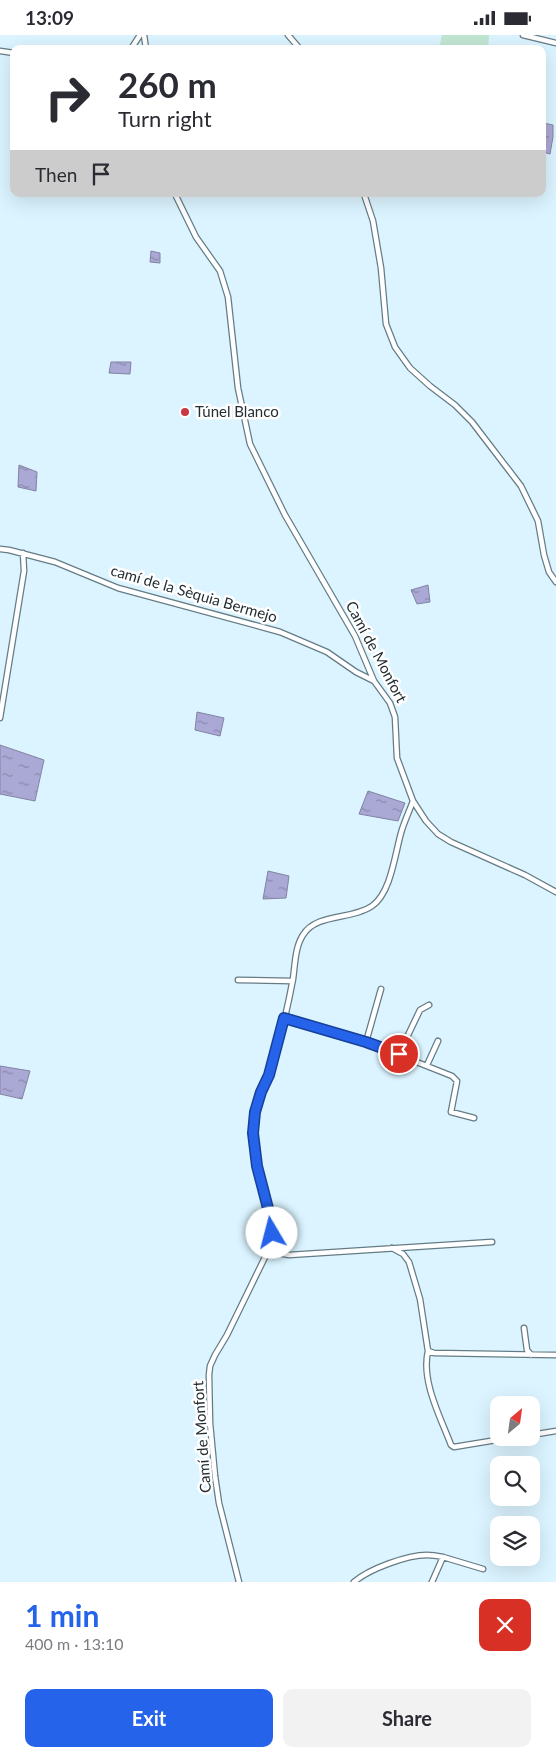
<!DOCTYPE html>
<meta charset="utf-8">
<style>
body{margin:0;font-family:Lato,sans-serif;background:#f2f2f3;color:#2b2b33;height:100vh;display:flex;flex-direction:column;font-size:19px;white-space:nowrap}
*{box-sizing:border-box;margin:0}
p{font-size:16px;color:#7c7c81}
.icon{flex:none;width:28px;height:28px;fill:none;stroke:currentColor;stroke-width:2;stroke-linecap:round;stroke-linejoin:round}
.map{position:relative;height:1547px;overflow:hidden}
.drawer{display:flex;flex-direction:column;background:#fff;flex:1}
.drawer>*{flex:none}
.guide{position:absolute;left:10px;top:10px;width:536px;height:152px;border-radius:10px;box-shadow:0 5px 20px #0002;background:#fff;color:#2b2b33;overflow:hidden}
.needle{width:32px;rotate:29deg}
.tools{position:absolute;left:490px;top:1361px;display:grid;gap:10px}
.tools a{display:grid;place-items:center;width:50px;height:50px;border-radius:10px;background:#fff;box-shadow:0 5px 20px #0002;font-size:25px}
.pin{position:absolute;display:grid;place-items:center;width:42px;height:42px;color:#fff;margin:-21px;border:2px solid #fff;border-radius:50%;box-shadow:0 1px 5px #0007}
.me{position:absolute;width:55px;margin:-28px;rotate:352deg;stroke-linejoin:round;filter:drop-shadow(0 0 4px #0008)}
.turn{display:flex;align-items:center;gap:18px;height:105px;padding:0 25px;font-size:22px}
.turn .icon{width:65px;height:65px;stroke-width:2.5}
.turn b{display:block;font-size:35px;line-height:42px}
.then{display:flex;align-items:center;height:48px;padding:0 25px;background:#0003;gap:10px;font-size:19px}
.round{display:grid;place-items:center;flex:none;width:52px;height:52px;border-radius:10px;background:#f2f2f3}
.head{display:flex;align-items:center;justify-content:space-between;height:85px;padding:0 25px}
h1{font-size:30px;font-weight:700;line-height:38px;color:#2563eb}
.cta{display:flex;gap:10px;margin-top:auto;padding:10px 25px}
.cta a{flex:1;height:58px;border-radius:10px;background:#2563eb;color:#fff;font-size:20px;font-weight:700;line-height:58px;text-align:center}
.cta a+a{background:#f2f2f3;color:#2b2b33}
.status{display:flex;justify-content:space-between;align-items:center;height:35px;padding:0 25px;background:#fff;direction:ltr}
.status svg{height:14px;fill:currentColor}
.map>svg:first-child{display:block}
</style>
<div class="status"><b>13:09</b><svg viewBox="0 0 49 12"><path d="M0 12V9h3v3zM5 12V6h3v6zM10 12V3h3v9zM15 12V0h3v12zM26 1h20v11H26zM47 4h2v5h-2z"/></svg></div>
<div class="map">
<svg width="556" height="1547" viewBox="0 0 556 1547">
<defs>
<pattern id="water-ripples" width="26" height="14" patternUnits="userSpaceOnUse" patternTransform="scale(1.25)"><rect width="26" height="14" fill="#aaa8d4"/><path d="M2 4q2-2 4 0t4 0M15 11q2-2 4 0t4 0" fill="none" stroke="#8a89ad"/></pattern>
</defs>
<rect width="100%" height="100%" fill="#dbf4ff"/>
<path fill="#c1e6d2" d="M442 0H489L488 14H439Z"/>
<path fill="url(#water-ripples)" stroke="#8283a3" d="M543 88 553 90V102L550 119 543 117Z
M151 216 160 218V228L150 227Z
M111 327H131L130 339 109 338Z
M19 430 37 437 36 456 18 452Z
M428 550 430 567 417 569 411 555Z
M197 677 224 683 220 701 195 695Z
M0 710 44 725 35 766 0 759Z
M368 756 405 768 398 786 359 779Z
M268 836 289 841 286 863 263 864Z
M0 1031 30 1036 22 1064 0 1059Z"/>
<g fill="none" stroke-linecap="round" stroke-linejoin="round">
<defs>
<path id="minor" d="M144 0 146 14
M288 0 300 14
M523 0 556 8
M131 14 140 0
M0 16 14 18
M175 159 196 202 220 236 228 262 238 353 250 409 285 480 355 601 374 646 390 668 395 682 397 723 413 766 426 786 438 799 451 807 525 840 556 857
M364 159 373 186 381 233 386 289 395 312 410 333 430 351 455 370 472 387 521 451 538 486 544 520 549 537 556 547
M0 514 9 515 55 527 118 553 280 597 327 617 356 637 374 646
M0 683 24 536 23 518
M238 945 292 946
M284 983 366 1007 452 1041 457 1046 451 1077 474 1083
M366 1007 381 954
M399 1019 420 975 429 970
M427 1030 438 1006
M392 1213 403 1219 409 1227 420 1264 428 1316 434 1318 556 1320
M268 1216 289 1220 492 1207
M524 1293 527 1315 531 1320
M428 1316C421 1346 440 1381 451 1410L454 1412 515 1402
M531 1400 556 1396
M239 1547 219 1468 215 1441 210 1388 209 1340 210 1331 215 1320 227 1300 268 1216 272 1191C266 1161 253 1129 253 1098 254 1076 262 1059 269 1040 279 1009 287 976 293 944 295 930 295 912 303 900 316 878 352 885 372 871 391 858 395 819 401 798 404 787 409 777 413 766
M354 1547C369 1534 407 1520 427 1520 432 1520 438 1521 443 1522
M432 1547 443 1522 483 1534"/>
</defs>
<use href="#minor" stroke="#657c85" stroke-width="7"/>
<use href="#minor" stroke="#fff" stroke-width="4.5"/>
</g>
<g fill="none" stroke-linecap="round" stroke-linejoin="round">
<defs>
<path id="route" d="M272 1198 270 1181 257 1131 253 1098 255 1077 261 1057 269 1040 284 983 366 1007 399 1019"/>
</defs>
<use href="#route" stroke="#184099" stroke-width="12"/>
<use href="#route" stroke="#2563eb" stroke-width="9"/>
</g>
<circle fill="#c83844" stroke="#fff" stroke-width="2" cx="185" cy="377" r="5"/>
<g text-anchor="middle" stroke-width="5" stroke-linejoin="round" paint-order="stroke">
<g font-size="15" fill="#242e32" stroke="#fff" text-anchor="start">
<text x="195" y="382">Túnel Blanco</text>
</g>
<g font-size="15" fill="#242e32" stroke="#fff">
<text transform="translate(194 559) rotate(16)" y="5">camí de la Sèquia Bermejo</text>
<text transform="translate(376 617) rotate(62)" y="5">Camí de Monfort</text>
<text transform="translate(202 1402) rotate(-94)" y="5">Camí de Monfort</text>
</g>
</g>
</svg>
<div class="tools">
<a><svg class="needle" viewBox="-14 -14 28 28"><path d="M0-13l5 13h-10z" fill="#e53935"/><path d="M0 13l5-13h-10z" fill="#7c7c81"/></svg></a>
<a><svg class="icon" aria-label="search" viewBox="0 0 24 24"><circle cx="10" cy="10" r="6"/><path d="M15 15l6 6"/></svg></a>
<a><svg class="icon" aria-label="layers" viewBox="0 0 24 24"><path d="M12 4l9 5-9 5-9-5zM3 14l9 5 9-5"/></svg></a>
</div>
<div class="pin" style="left:399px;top:1019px;background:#d93025"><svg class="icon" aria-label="arrive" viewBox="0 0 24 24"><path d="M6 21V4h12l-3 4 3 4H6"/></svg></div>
<svg class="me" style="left:272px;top:1198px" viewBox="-20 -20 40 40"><circle r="19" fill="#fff"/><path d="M0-13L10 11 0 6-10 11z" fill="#2563eb"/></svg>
<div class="guide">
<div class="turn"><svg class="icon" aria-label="right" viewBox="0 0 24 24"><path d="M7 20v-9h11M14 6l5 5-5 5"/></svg><div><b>260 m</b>Turn right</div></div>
<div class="then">Then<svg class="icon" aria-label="arrive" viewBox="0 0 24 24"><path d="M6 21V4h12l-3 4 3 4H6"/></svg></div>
</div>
</div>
<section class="drawer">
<div class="head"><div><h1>1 min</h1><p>400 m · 13:10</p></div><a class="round" style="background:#d93025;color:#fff"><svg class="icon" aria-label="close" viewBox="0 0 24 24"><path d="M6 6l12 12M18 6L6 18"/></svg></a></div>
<div class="cta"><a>Exit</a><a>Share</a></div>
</section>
